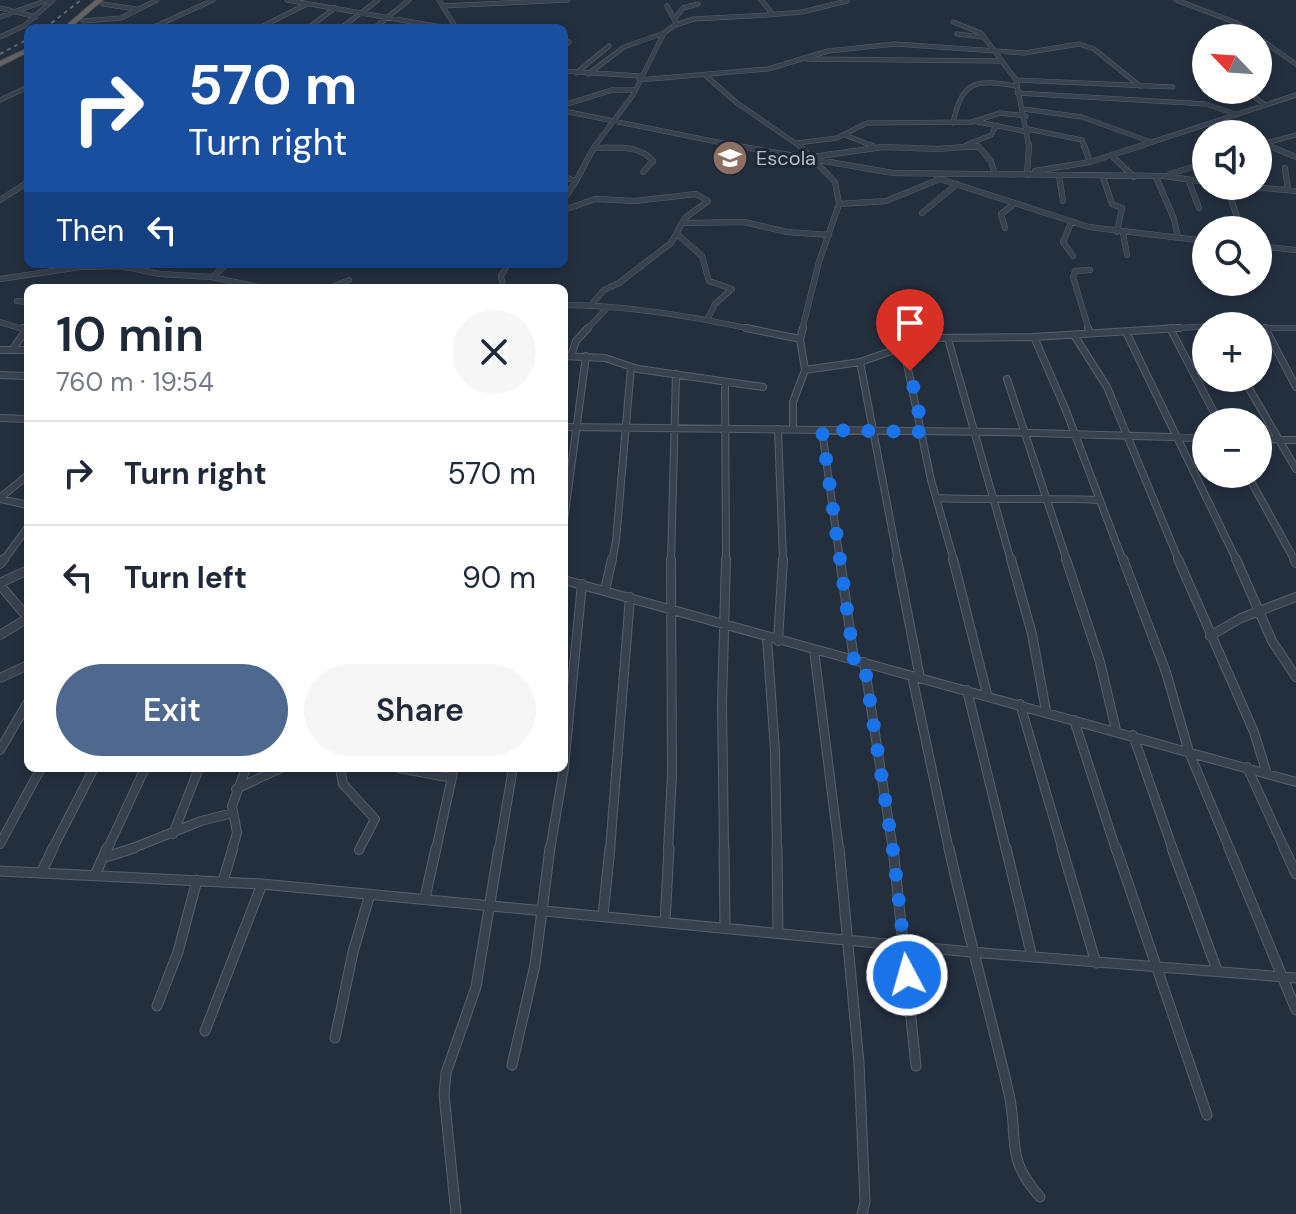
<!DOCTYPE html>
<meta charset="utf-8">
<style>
body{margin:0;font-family:"DM Sans",sans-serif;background:#f6f6f7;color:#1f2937;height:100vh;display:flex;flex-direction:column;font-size:30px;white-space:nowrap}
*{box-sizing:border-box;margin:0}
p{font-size:26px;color:#747a83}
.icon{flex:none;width:44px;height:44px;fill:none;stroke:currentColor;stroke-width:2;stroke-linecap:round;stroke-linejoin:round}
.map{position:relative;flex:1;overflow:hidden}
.panel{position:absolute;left:24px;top:284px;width:544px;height:488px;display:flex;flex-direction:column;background:#fff;border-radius:12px;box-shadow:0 4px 12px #0003}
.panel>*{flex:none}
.banner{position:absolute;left:24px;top:24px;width:544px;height:244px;border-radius:12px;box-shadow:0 4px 12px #0003;background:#1a4fa0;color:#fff;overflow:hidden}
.needle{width:52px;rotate:295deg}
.buttons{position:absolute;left:1192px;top:24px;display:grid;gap:16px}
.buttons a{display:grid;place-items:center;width:80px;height:80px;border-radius:50%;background:#fff;box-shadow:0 4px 12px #0003;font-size:40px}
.pin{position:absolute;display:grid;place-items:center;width:68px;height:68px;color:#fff;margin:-82px -34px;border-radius:50% 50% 50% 0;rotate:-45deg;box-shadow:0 0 8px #0007}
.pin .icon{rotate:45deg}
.me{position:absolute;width:88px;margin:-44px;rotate:354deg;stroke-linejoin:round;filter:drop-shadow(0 0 6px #0008)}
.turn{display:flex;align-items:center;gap:28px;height:168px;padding:0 32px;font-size:36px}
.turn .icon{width:104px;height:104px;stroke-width:2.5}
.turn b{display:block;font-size:56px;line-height:68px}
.then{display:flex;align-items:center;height:76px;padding:0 32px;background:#0003;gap:16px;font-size:30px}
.round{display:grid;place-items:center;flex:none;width:84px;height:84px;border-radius:42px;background:#f6f6f7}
.summary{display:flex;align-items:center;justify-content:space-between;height:136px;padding:0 32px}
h1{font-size:48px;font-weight:600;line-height:60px}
.button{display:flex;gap:16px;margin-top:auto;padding:16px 32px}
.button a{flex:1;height:92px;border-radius:48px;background:#4f688e;color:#fff;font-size:32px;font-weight:600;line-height:92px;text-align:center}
.button a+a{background:#f6f6f7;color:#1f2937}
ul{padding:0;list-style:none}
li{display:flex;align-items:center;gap:24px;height:104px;padding:0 32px;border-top:2px solid #e0e1e3}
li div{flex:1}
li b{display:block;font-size:30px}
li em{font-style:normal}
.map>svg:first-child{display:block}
</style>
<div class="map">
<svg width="1296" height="1214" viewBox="0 0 1296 1214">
<rect width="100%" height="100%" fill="#242f3e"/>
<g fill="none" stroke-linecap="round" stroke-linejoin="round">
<defs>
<path id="minor-far4" d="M287 0 447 28
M439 0 456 28
M1176 0 1237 23 1296 64
M103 4 136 9
M442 6 568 0
M667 6 675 21
M0 8 36 17
M767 15 802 12 847 1
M0 17 48 0
M676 17 683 8 698 4
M83 21 121 18 157 0
M953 22 981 33 1016 80 1029 147
M152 28 213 0
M259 28 307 4
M308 28 335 8
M341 28 378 0
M374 28 409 0
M957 34 982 37
M0 37 24 26 53 0
M564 46 569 42
M807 59 1000 61
M564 71 640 76
M576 73 609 46
M588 74 624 47 664 33
M705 75 737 103 801 147
M639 80 768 69 828 51 895 44 1024 53 1079 44 1094 49 1140 86
M1016 80 1173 87
M1246 90 1265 105
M1017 93 1206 104 1235 114
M0 100 28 87
M564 105 612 90H634
M1023 109 1082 117 1151 142
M564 111 742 147
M978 122 1028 132
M953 123C962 80 976 79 1016 86
M1028 129 1082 140 1084 147
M845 135 873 146
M797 143 837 138 867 123 972 122 1000 113 1026 116
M1265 144 1272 147
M966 145 991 135 995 128
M1258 145 1296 135
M594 147 633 95 664 33 675 25 694 19 767 15 771 12 761 0
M968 147H979
M1137 147 1296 95"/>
<path id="minor-far3" d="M732 145 893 173 1164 176 1206 182
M799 145 835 182 839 204 819 262 802 330
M870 145 873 146
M1084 145 1090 162
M1267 145 1296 157
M596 148C616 148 639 144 653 161L643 172
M1111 155 1134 177
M812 157 883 147 938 149 978 146 991 161 995 175
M1285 168 1288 190
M1035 171 1090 162 1143 145
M1170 174 1206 163
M1027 175 1029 145
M1059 176 1063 201
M564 177 576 181
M1103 177 1112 204 1122 208 1117 232
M1156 177 1174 219 1178 238
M937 178 1089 227 1206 241
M1188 179 1199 208
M1227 186 1237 217 1245 230
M1243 186 1296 191
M564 198C578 183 584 162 596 145
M0 200 28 182
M839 204 886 201 940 179
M564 210 595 199 635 201 696 194 708 201 685 218 671 243 619 283 604 290 591 305
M922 213 957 184
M684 223 744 222 787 232 829 235
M1071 223 1063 242 1073 256
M1005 228 1001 214 1014 204
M1123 233 1127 255
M678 235 702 256 709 281 732 289 715 304 707 320
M1258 246 1296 250
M212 277 227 264
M0 279 80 267 121 266 160 274 212 277 263 288
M330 288 349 280
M503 288 501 276 508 264
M17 301 28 302
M564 305C628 305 694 317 756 330
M0 322 26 330
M1169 327 1171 330
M1258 328H1296
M586 330 607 308
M1089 330 1073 277 1075 271 1090 270
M1147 330 1212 326"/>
<path id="minor-far2" d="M746 328 800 339 805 370 793 402V429
M1088 328 1090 333
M1170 328 1219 422
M1265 328 1296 387
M1126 332 1237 561
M1074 335 1107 387 1179 561
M1034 337 1065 408 1123 561
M800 339 803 328
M948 339 1011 561
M903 345 931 480 954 561
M0 350H28
M12 350 27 329 23 328
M564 356 605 358 638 369 763 387
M571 356 576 341 588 328
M860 362 898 561
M805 370 860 362 929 338 1034 337 1179 328
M0 375 28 376
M1243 378 1296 469
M1007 379 1067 561
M725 382 726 561
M0 418 28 419
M564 427 998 432 1206 438
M778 429 783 561
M822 430 840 561
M1258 439 1296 440
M1247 474 1295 561
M0 498 28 475
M938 498C992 501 1046 497 1100 500
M0 499 28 505
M564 521 586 356
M3 561 28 527
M612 561 616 541 631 367
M671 561 676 374"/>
<path id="minor-far1" d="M840 559 854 660
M897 559 920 678
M953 559 987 694
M1011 559 1032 634 1046 711
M1066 559 1100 662 1116 730
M1123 559 1166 672 1189 752 1230 850
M1178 559 1254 732 1267 774
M1236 559 1272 641 1296 677
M1294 559 1296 563
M0 564 4 559
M564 580 1296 782
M0 583 28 570
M0 585 28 618
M605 590 612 559
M0 635 28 618
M1210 636 1241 618 1296 597
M767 638 775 751 777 850
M778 641 783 559
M814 650 839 850
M864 662 893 850
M912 676 949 850
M0 678 28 665
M967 690 1006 850
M1020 704 1063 850
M1074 720 1116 850
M1133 735 1173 850
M0 750 28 702
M564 767 582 584
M1247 767 1285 850
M340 768 343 784 375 819 359 850
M399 768 452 778
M236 789 281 768
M173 834 199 768
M0 844 41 768
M52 850 94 768
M107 850 145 768
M128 850 201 821 233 813
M232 850 237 833 232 806 246 768
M436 850 454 768
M499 850 513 768
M550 850 564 768
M610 850 630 597
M668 850 672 775 671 559
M724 850 722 704 726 559"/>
<path id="minor" d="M724 848 725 928
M777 848 778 933
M839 848 859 1063 865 1202 862 1214
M893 848 916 1066
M949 848C967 931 990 1012 1009 1094 1019 1139 1004 1157 1040 1197
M1006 848 1032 957
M1062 848 1096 963
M1116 848 1207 1115
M1172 848 1217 970
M1229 848 1296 1010
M1284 848 1296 874
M106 857 134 848
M0 871 262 884 971 952 1296 978
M42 871 53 848
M96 873 107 848
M223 881 233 848
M425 898 436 848
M603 915 610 848
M665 922 669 848
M157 1006 178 952 197 880
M205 1031 262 884
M335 1038 353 952 370 894
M512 1065 535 965 550 848
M456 1214 444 1094 446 1073 476 987 499 848"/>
<path id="trunk" d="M96 0H103L70 28H63Z
M28 48V52L0 66V61Z"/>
</defs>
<use href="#minor-far4" stroke="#565f6c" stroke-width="5"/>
<use href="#minor-far3" stroke="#565f6c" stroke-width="6"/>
<use href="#minor-far2" stroke="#565f6c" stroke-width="8"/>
<use href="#minor-far1" stroke="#565f6c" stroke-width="10"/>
<use href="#minor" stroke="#565f6c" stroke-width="11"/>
<use href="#trunk" stroke="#434c59" stroke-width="2"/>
<use href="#minor-far4" stroke="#38414e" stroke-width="4"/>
<use href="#minor-far3" stroke="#38414e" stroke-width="5"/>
<use href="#minor-far2" stroke="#38414e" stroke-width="6"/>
<use href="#minor-far1" stroke="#38414e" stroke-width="8"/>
<use href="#minor" stroke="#38414e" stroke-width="9"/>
<use href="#trunk" fill="#656462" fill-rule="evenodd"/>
<path stroke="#5a6575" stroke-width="2" stroke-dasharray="4 4" stroke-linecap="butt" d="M45 28 81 0
M0 54 28 39"/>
</g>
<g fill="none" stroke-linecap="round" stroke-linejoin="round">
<path stroke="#1a73e8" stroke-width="14" stroke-dasharray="0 25.2" d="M907 975 894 857 864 662 854 660 822 430 923 432 910 371"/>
</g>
<defs>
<symbol id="school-disc" viewBox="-11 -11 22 22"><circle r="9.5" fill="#8d6e63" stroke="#1d2633"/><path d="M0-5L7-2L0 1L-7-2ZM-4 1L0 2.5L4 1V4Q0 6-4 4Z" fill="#fff"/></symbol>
</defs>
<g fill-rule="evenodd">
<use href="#school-disc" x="710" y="138" width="40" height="40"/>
</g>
<g text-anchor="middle" stroke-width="6" stroke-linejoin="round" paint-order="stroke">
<g font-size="20" fill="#b4bcc9" stroke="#1d2633" text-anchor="start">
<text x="756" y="165">Escola</text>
</g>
</g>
</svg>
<div class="buttons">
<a><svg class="needle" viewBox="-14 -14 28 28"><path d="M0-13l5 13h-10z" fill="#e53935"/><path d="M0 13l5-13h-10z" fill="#747a83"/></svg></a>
<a><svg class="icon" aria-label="sound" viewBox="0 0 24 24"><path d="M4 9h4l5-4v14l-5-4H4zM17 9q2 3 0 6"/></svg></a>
<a><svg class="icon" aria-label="search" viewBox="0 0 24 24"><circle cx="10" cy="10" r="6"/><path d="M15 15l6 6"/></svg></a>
<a>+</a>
<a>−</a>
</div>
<div class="pin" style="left:910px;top:371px;background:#d93025"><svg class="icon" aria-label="arrive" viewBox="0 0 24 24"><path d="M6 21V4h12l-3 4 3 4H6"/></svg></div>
<svg class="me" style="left:907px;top:975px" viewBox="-20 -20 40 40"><circle r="17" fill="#1a73e8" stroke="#fff" stroke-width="3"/><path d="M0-11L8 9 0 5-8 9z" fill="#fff"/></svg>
<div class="banner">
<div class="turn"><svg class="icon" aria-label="right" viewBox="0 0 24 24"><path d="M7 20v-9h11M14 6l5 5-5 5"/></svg><div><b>570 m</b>Turn right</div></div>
<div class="then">Then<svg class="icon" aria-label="left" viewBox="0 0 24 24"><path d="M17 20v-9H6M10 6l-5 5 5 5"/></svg></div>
</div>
<section class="panel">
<div class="summary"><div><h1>10 min</h1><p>760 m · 19:54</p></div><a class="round"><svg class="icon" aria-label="close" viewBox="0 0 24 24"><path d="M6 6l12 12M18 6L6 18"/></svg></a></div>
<ul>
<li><svg class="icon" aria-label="right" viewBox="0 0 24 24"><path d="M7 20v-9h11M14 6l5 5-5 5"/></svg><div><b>Turn right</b></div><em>570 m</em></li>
<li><svg class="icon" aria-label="left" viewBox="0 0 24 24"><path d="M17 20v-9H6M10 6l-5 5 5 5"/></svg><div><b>Turn left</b></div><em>90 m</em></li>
</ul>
<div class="button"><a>Exit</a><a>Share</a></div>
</section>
</div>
